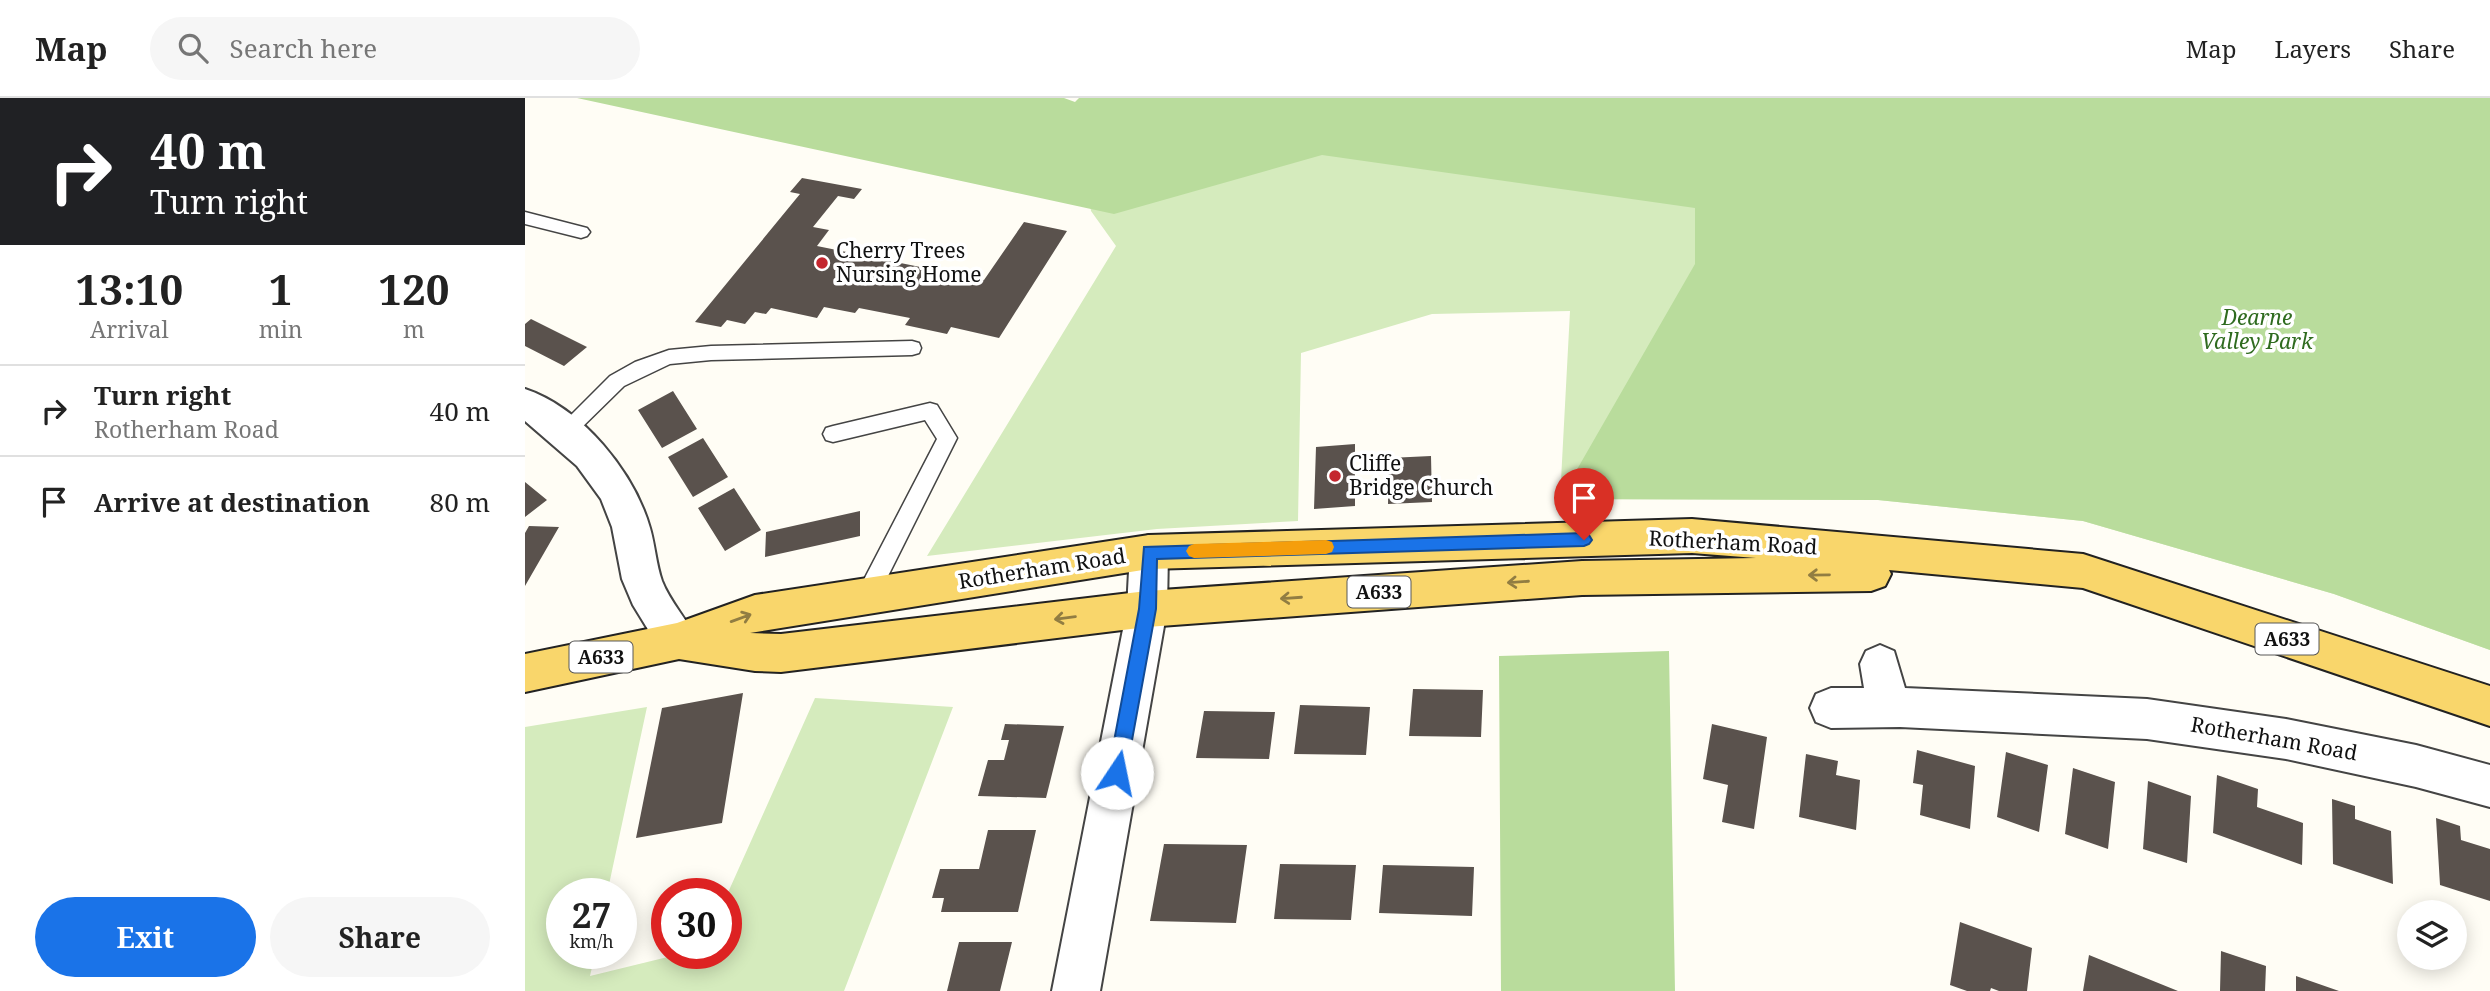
<!DOCTYPE html>
<style>
body{margin:0;font-family:"Noto Serif",serif;background:#f6f6f6;color:#222;height:100vh;display:flex;flex-direction:column;font-size:26px;white-space:nowrap}
*{box-sizing:border-box;margin:0}
p{font-size:23px;color:#767676}
.icon{flex:none;width:38px;height:38px;fill:none;stroke:currentColor;stroke-width:2;stroke-linecap:round;stroke-linejoin:round}
.map{position:relative;flex:1;overflow:hidden}
.side{display:flex;flex-direction:column;background:#fff;width:525px}
.side>*{flex:none}
.top-card{background:#202124;color:#fff;overflow:hidden}
.controls{position:absolute;left:1872px;top:802px;display:grid;gap:14px}
.controls a{display:grid;place-items:center;width:70px;height:70px;border-radius:50%;background:#fff;box-shadow:0 4px 18px #0003;font-size:35px}
.speed{position:absolute;left:21px;top:780px;display:flex;gap:14px;font-size:35px;font-weight:700;text-align:center}
.speed>*{display:grid;place-content:center;width:91px;height:91px;border-radius:50%;background:#fff;box-shadow:0 4px 18px #0003;line-height:1}
.speed small{font-size:18px;font-weight:400}
.speed .limit{border:10px solid #d22;background:#fff;color:#111}
.pin{position:absolute;display:grid;place-items:center;width:60px;height:60px;color:#fff;margin:-72px -30px;border-radius:50% 50% 50% 0;rotate:-45deg;box-shadow:0 0 7px #0007}
.pin .icon{rotate:45deg}
.me{position:absolute;width:77px;margin:-38px;rotate:11deg;stroke-linejoin:round;filter:drop-shadow(0 0 5px #0008)}
.turn{display:flex;align-items:center;gap:24px;height:147px;padding:0 35px;font-size:32px}
.turn .icon{width:91px;height:91px;stroke-width:2.5}
.turn b{display:block;font-size:49px;line-height:60px}
.eta{display:flex;justify-content:space-evenly;align-items:center;height:119px;text-align:center}
.eta b{font-size:42px;font-weight:700;line-height:49px}
.cta{display:flex;gap:14px;margin-top:auto;padding:14px 35px}
.cta a{flex:1;height:80px;border-radius:42px;background:#1a73e8;color:#fff;font-size:28px;font-weight:700;line-height:80px;text-align:center}
.cta a+a{background:#f6f6f6;color:#222}
ul{padding:0;list-style:none}
li{display:flex;align-items:center;gap:21px;height:91px;padding:0 35px;border-top:2px solid #e0e0e0}
li div{flex:1}
li b{display:block;font-size:26px}
li em{font-style:normal}
header{display:flex;align-items:center;gap:42px;box-sizing:border-box;height:98px;padding:0 35px;background:#fff;border-bottom:2px solid #e0e0e0}
header strong{font-size:33px}
nav{display:flex;gap:38px;margin-inline-start:auto;font-size:24px}
.search{width:490px;height:63px;background:#f6f6f6;display:flex;align-items:center;gap:18px;box-sizing:border-box;padding:0 24px;border-radius:38px;color:#767676;font-size:26px}
main{display:flex;flex:1;min-height:0}
.map>svg:first-child{display:block}
</style>
<header>
<strong>Map</strong>
<div class="search"><svg class="icon" aria-label="search" viewBox="0 0 24 24"><circle cx="10" cy="10" r="6"/><path d="M15 15l6 6"/></svg>Search here</div>
<nav><a>Map</a><a>Layers</a><a>Share</a></nav>
</header>
<main>
<section class="side">
<div class="top-card">
<div class="turn"><svg class="icon" aria-label="right" viewBox="0 0 24 24"><path d="M7 20v-9h11M14 6l5 5-5 5"/></svg><div><b>40 m</b>Turn right</div></div>
</div>
<div class="eta">
<div><b>13:10</b><p>Arrival</p></div>
<div><b>1</b><p>min</p></div>
<div><b>120</b><p>m</p></div>
</div>
<ul>
<li><svg class="icon" aria-label="right" viewBox="0 0 24 24"><path d="M7 20v-9h11M14 6l5 5-5 5"/></svg><div><b>Turn right</b><p>Rotherham Road</p></div><em>40 m</em></li>
<li><svg class="icon" aria-label="arrive" viewBox="0 0 24 24"><path d="M6 21V4h12l-3 4 3 4H6"/></svg><div><b>Arrive at destination</b></div><em>80 m</em></li>
</ul>
<div class="cta"><a>Exit</a><a>Share</a></div>
</section>
<div class="map">
<svg width="1965" height="893" viewBox="0 0 1965 893">
<rect width="100%" height="100%" fill="#fffdf5"/>
<path fill="#d5ebbd" d="M1965 0V552L1809 496 1558 423 1353 402 1035 401 1045 213 907 216 776 255 773 423 632 431 402 458 591 148 566 113 550 4Z
M290 600 428 609 319 893H0V629L122 609 82 796H37V856H70L65 878 155 856H201V799Z"/>
<path fill="#b9dc9c" d="M52 0H539L550 4 554 0H1965V552L1809 496 1558 423 1353 402 1035 401 1170 166V110L797 57 589 116Z
M1144 553 1150 893H976L974 558Z"/>
<path fill="#5a524d" d="M277 80 337 91 329 101 313 98 288 129 304 132 292 148 459 182 499 124 542 133 474 240 426 229 422 236 380 227 385 220 334 210 330 215 299 209 292 220 246 210 241 216 230 214 220 226 202 222 196 229 170 224 275 96 265 94Z
M6 221 62 249 39 268 0 248V226Z
M148 293 172 331 137 350 113 312Z
M178 340 203 379 168 399 143 359Z
M830 346V408L789 411 791 349Z
M906 358 907 404 863 406 864 360Z
M0 384 22 402 0 419Z
M209 390 236 432 200 453 173 410Z
M335 413V438L240 459 241 434Z
M4 428 34 429 0 488V435Z
M888 591 958 592 956 639 884 638Z
M218 595 197 725 111 740 137 610Z
M775 607 845 609 841 657 769 656Z
M679 613 750 614 744 661 671 660Z
M480 626 539 628 521 700 453 698 463 662H479L484 642H476Z
M1187 626 1242 639 1229 731 1197 724 1203 687 1178 681Z
M1392 652 1450 668 1445 731 1395 717 1398 687 1388 685Z
M1481 654 1523 667 1514 734 1472 719Z
M1281 656 1313 663 1311 677 1335 682 1331 732 1274 719Z
M1548 670 1590 684 1583 751 1540 736Z
M1692 677 1733 691 1732 709 1778 725 1777 767 1688 735Z
M1623 683 1666 698 1662 765 1618 751Z
M1807 701 1830 708V721L1866 733 1868 786 1808 766Z
M1911 720 1935 728 1936 742 1965 751V803L1915 787Z
M463 732H511L493 814H416L419 800H407L415 771H454Z
M639 746 722 747 711 825 625 823Z
M755 766 831 767 826 822 749 821Z
M858 767 949 769 947 818 854 815Z
M1435 824 1507 850 1502 893H1474L1466 890 1465 893H1442L1425 887Z
M434 844H487L475 893H422Z
M1696 853 1741 868 1740 893H1695Z
M1564 857 1653 893H1558Z
M1771 878 1814 893H1771Z"/>
<g fill="none" stroke-linecap="round" stroke-linejoin="round">
<defs>
<path id="lane" d="M0 114 62 130 65 134 62 138 56 140 0 126Z
M387 243 394 245 396 250 394 255 387 257 186 262 145 266 99 288 46 340 39 342 32 340 29 334 85 278 110 264 144 252 186 248Z
M405 305 412 307 432 340 350 504 342 507 334 504 331 497 412 341 400 322 308 344 301 342 298 336 301 330 308 328Z"/>
<path id="street" d="M0 291C57 310 109 374 125 430 130 447 131 466 137 483 145 504 163 522 172 543L166 556 152 561 138 556 108 507 97 481 87 429 76 401 52 368 0 323Z
M624 437 638 442 643 454 642 511 575 893H527L602 511 605 454 610 442Z
M1355 547 1369 553 1380 590 1622 601 1761 621 1891 647 1965 667V709L1891 689 1761 661 1622 641 1375 629 1306 630 1291 624 1285 610 1291 596 1306 590H1339L1335 566 1341 553Z"/>
<path id="primary" d="M1167 421 1558 456 1965 588V628L1558 490 1364 472 1366 476 1360 488 1346 493 1057 497 622 529 256 574 230 573 154 561 0 594V556L152 525 230 497 624 437ZM1167 455 1231 460 1057 463 622 493 256 536 225 535 624 471Z"/>
</defs>
<use href="#lane" stroke="#444" stroke-width="3"/>
<use href="#street" stroke="#444" stroke-width="4"/>
<use href="#primary" stroke="#222" stroke-width="4"/>
<use href="#lane" fill="#fff" fill-rule="evenodd"/>
<use href="#street" fill="#fff" fill-rule="evenodd"/>
<use href="#primary" fill="#f9d66b" fill-rule="evenodd"/>
</g>
<defs><path id="oneway-shaft" d="M-6 0H5M1.5-3L5.5 0L1.5 3" fill="none" stroke-width="1.6" stroke-linecap="round" stroke-linejoin="round" transform="scale(1.75)"/></defs>
<g stroke="#917d42">
<use href="#oneway-shaft" transform="translate(1294 477) rotate(179)"/>
<use href="#oneway-shaft" transform="translate(993 484) rotate(176)"/>
<use href="#oneway-shaft" transform="translate(766 500) rotate(176)"/>
<use href="#oneway-shaft" transform="translate(216 520) rotate(-20)"/>
<use href="#oneway-shaft" transform="translate(540 520) rotate(173)"/>
</g>
<path fill="#1a73e8" stroke="#114b97" stroke-width="2" d="M1059 435 1064 437 1067 442 1064 446 1059 448 632 461 631 511 601 675 598 681 592 683 586 681 583 675 614 511 619 449Z"/>
<path fill="#f59e0b" d="M801 442 807 444 809 449 807 454 801 456 669 460 664 458 661 453 664 448 669 446Z"/>
<g fill="#c4262e" stroke="#fff" stroke-width="2.5">
<circle cx="297" cy="165" r="7"/>
<circle cx="810" cy="378" r="7"/>
</g>
<g text-anchor="middle" stroke-width="7" stroke-linejoin="round" paint-order="stroke">
<g fill="#fff" stroke="#585858" stroke-width="2">
<rect x="822.5" y="478.5" width="63" height="31" rx="5"/>
<rect x="1730.5" y="525.5" width="63" height="31" rx="5"/>
<rect x="44.5" y="543.5" width="63" height="31" rx="5"/>
</g>
<g font-size="19" font-weight="bold" fill="#111">
<text x="854" y="501">A633</text>
<text x="1762" y="548">A633</text>
<text x="76" y="566">A633</text>
</g>
<g font-size="21" fill="#111" stroke="#fff" text-anchor="start">
<text x="311" y="160">Cherry Trees<tspan x="311" dy="24">Nursing Home</tspan></text>
<text x="824" y="373">Cliffe<tspan x="824" dy="24">Bridge Church</tspan></text>
</g>
<g font-size="21" font-style="italic" fill="#2f6b1f" stroke="#fff">
<text x="1732" y="227">Dearne<tspan x="1732" dy="24">Valley Park</tspan></text>
</g>
<g font-size="21" fill="#111" stroke="#fff">
<text transform="translate(1208 445) rotate(3)" y="7">Rotherham Road</text>
<text transform="translate(517 471) rotate(-9)" y="7">Rotherham Road</text>
<text transform="translate(1749 641) rotate(10)" y="7">Rotherham Road</text>
</g>
</g>
</svg>
<div class="controls">
<a><svg class="icon" aria-label="layers" viewBox="0 0 24 24"><path d="M12 4l9 5-9 5-9-5zM3 14l9 5 9-5"/></svg></a>
</div>
<div class="speed"><div>27<small>km/h</small></div><div class="limit">30</div></div>
<div class="pin" style="left:1059px;top:442px;background:#d93025"><svg class="icon" aria-label="arrive" viewBox="0 0 24 24"><path d="M6 21V4h12l-3 4 3 4H6"/></svg></div>
<svg class="me" style="left:592px;top:675px" viewBox="-20 -20 40 40"><circle r="19" fill="#fff"/><path d="M0-13L10 11 0 6-10 11z" fill="#1a73e8"/></svg>
</div>
</main>
